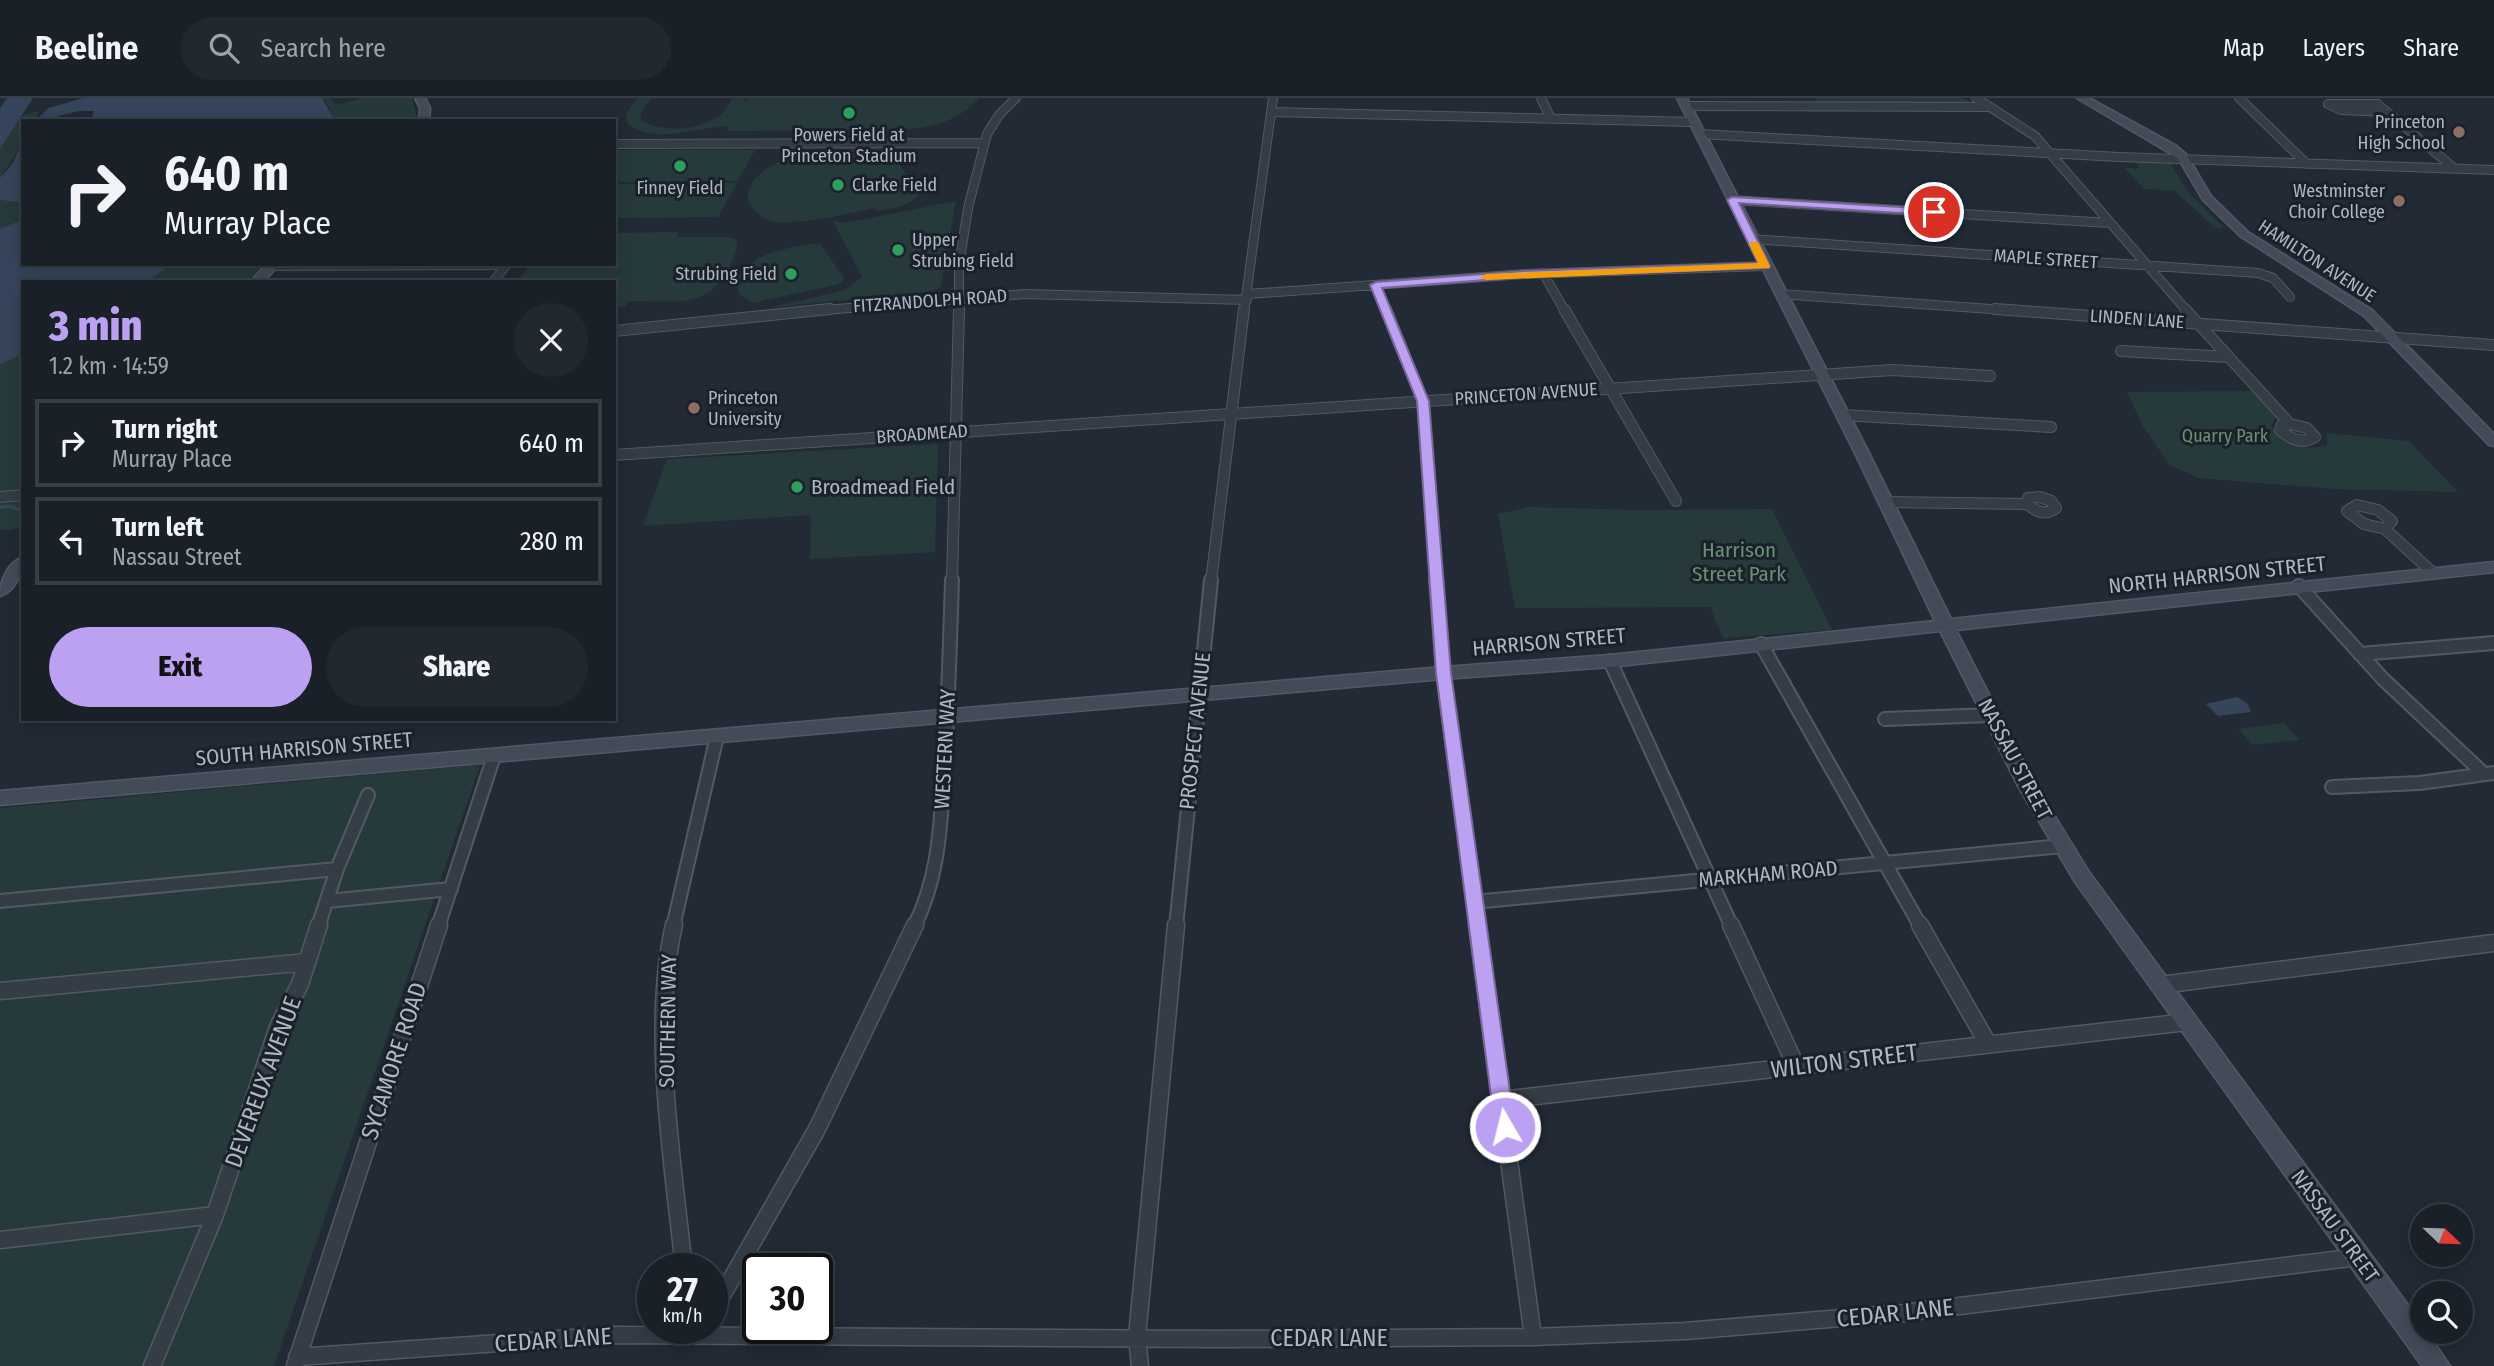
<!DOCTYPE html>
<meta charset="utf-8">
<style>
body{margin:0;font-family:"Fira Sans Condensed",sans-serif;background:#222830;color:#f1f3f6;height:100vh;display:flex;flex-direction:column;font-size:26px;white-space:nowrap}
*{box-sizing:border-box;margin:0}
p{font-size:23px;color:#9fa3a8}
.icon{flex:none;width:38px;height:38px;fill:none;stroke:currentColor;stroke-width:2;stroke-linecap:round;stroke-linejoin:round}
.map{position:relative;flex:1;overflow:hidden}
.sheet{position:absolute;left:21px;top:182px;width:595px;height:441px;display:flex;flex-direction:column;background:#192028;border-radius:0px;box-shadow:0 4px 18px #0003,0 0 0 2px #373e45}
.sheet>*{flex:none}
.hud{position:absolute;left:21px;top:21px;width:595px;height:147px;border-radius:0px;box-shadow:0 4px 18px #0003,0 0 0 2px #373e45;background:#192028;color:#f1f3f6;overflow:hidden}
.needle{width:46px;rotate:113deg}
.fabs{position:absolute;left:2410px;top:1106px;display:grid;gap:14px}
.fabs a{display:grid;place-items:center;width:63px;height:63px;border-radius:50%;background:#192028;box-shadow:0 4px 18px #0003,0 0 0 2px #373e45;font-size:35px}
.speed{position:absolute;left:637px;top:1155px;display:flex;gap:14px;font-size:35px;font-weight:700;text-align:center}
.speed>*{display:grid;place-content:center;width:91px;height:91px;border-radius:50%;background:#192028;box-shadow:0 4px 18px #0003,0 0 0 2px #373e45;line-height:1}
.speed small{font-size:18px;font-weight:400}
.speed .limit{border:4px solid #111;border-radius:10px;background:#fff;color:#111}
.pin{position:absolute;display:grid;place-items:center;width:60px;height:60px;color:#fff;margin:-30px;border:4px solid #fff;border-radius:50%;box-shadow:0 2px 7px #0007}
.me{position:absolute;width:77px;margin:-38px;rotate:352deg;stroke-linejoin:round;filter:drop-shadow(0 0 5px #0008)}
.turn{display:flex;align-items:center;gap:24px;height:147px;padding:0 28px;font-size:32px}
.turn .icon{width:91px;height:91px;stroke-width:2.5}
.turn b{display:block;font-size:49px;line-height:60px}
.round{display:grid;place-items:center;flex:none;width:74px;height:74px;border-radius:37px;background:#222830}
.headline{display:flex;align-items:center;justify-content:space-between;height:119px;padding:0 28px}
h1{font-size:42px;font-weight:800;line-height:52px;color:#bca0f2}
.action{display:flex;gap:14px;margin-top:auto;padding:14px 28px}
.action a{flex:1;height:80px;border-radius:42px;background:#bca0f2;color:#111;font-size:28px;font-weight:800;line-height:80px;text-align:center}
.action a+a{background:#222830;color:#f1f3f6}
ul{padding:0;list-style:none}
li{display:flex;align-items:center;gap:21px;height:88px;margin:0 14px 10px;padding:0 14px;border:4px solid #373e45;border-radius:0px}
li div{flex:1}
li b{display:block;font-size:26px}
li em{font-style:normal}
header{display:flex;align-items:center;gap:42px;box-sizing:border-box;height:98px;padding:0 35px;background:#192028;border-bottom:2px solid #373e45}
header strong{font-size:33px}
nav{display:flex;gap:38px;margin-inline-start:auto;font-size:24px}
.search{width:490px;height:63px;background:#222830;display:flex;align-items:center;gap:18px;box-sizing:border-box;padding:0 24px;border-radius:38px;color:#9fa3a8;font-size:26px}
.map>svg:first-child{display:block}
</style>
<header>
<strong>Beeline</strong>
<div class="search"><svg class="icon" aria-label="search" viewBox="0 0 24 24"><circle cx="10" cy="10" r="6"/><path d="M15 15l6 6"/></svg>Search here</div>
<nav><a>Map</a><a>Layers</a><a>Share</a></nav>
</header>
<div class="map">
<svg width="2494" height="1268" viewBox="0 0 2494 1268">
<rect width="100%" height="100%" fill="#212a35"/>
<path fill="#273a3b" d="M322 0H331L335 7 358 2V0H412L418 23H332L330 10Z
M638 0H651L640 16 642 23C662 35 700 32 719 18 725 14 729 6 733 0H746L742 8 748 0H979C944 42 872 32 824 32 791 32 759 33 726 33L729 28C697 28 657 48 628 26L626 15Z
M1815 0H1964L1976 7 1820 8Z
M39 13 34 23H23C23 47 14 61 0 80V51L22 17Z
M848 49C887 49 888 49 910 81L917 80 924 89C915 108 895 110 877 113L875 110C850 115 790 130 768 122 759 118 748 108 748 98 752 60 819 52 848 49Z
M614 52H755L738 83 614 84Z
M2136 63 2171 66 2188 94 2224 130H2215L2175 93 2144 91 2124 69 2139 71Z
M737 85 718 119 614 120V86Z
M0 102 23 105V121L0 131Z
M956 103 941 189 933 193 768 210 845 192 862 179 833 123 845 125Z
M678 134 677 139H728L737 142C738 154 732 163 727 173 706 213 668 202 629 203L626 209H614V184H517L530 166H614V135Z
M816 146H820L845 181 839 186 752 205 739 196C724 161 792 147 816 146Z
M172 166H270L251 184H147Z
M23 256V393L0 394V266Z
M2254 293 2277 317 2271 328C2285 345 2304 354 2327 347V335L2409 343 2458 394 2334 391 2198 380 2170 367 2143 329 2127 294Z
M938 346 935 454 810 461 811 417 643 428 667 361Z
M23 403V428L10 432 0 431V404Z
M1530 409 1635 412 1772 411 1832 532 1723 540 1710 509 1515 510 1498 416Z
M2284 625 2300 642 2253 647 2238 631Z
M480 667 274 1268H0V710Z"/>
<path fill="#36455c" d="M7 0H33L0 51V10Z
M83 0H322L333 19 332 23H86L92 19 94 13H79L58 18 55 23H34L49 10Z
M23 41V105L0 102V80L13 65Z
M23 121V166H172L147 184H23V256L0 266V131Z
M2237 599 2248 606 2251 614 2218 618 2206 606Z"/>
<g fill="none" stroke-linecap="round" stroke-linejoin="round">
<path stroke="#36455c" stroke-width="3.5" d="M0 409 11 408 19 412"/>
<defs>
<path id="street-far3" d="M1541 0 1551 21
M1976 0 2035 38 2187 213
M2239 0 2307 66
M2378 6H2328L2341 12 2387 14
M1686 8 1990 9
M2381 9 2455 71
M1271 14 1694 24
M1700 36 2119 59 2494 72
M614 46 984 45
M1732 102 2110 125
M1751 141 2258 175 2273 180 2290 199
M273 168 506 167
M1543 175 1565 213
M493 184 507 166
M1376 187 1387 213
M1248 196 1525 176 1765 168
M1780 196 2019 213
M812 213 1025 196 1247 202
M959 213V167L968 110 987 36 999 17 1016 0
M1244 213 1273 0"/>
<path id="street-far2" d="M1386 211 1423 303 1436 484
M1564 211 1676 403
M1995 211 2494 247
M2185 211 2290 326
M614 233 830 211
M2121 253 2228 259
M1842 317 2051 329
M2290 326 2307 330 2315 339C2302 347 2290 341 2280 332L2282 327Z
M614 357 1893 272 1990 278
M0 399 23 397
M2040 399 2051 403 2056 410C2046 418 2036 414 2027 406L2028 400Z
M1886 404 2027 406
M2357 407 2378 412 2392 423 2385 431 2364 426 2347 413Z
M2385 431 2433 475
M952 484 959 211
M1211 484 1244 211"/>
<path id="street-far1" d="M1436 482 1443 575 1477 829
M2299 488 2383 581 2484 676
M1761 546 1921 829
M2360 556 2494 545
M1610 563 1732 829
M1885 621 1991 617
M2332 689 2419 685 2494 675
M0 803 337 771
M327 803 451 791
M1474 804 2062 748
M318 829 337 771 368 697
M438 829 494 658
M673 829 717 638
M914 829C939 778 940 732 944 676 948 612 950 547 952 482
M1176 829 1211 482"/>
<path id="street" d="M674 827C650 930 673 1065 684 1171
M1477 827 1533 1239
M1731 827 1796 968
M1920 827 1988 946
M2160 887 2494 845
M0 893 307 864
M1501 1002 2187 924
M0 1142 215 1117
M712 1215 817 1031 915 827
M297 1259 615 1237 1217 1241 1533 1239 1685 1233 1903 1215 2358 1159
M152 1268 215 1117 278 929 300 886 319 827
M295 1268 439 827
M1140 1268 1137 1239 1176 827"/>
<path id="secondary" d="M415 0H425L430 10 429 23H419L420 10Z
M1677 0H1687L1868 353 1951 521 2494 464V474L1956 532 2035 686 2089 774 2422 1226V1234H2427L2450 1268H2422L2075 784 2018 688 1940 533 1610 569 1443 581 0 707V693L1443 569 1610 557 1935 523 1854 353Z
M2077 0H2089L2175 47 2186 56 2211 98 2248 134 2372 212 2494 336V348L2489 347 2364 218 2240 138 2203 102 2178 60Z
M267 166H280L263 184H250Z
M23 459C23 474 16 493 0 498 0 483 7 465 23 459Z"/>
</defs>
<use href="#street-far3" stroke="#525964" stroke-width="10"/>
<use href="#street-far2" stroke="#525964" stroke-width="12"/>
<use href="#street-far1" stroke="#525964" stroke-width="16"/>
<use href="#street" stroke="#525964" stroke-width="19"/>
<use href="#secondary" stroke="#525964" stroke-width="3"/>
<use href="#street-far3" stroke="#343c46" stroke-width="8"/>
<use href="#street-far2" stroke="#343c46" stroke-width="10"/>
<use href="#street-far1" stroke="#343c46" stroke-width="12"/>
<use href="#street" stroke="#343c46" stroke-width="16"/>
<use href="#secondary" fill="#434b59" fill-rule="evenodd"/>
</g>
<path fill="#bca0f2" stroke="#7a689d" stroke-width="2" d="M1732 99 1934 111 1939 114 1934 117 1739 105 1770 168 1769 170 1525 179 1382 190 1429 303 1451 575 1515 1029 1512 1035 1505 1038 1498 1035 1495 1029 1436 575 1417 303 1370 187 1376 184 1525 173 1758 165 1727 102Z"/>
<path fill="#f59e0b" d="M1750 144H1758L1770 168 1769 170 1486 182 1480 179 1486 176 1758 165 1749 146Z"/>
<g fill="#2e9e5b" stroke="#1a212b" stroke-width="2.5">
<circle cx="849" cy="15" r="7"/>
<circle cx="680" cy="68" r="7"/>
<circle cx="838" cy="87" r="7"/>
<circle cx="898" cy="152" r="7"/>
<circle cx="791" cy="176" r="7"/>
<circle cx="797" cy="389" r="7"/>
</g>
<g fill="#8d6e63" stroke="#1a212b" stroke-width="2.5">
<circle cx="2459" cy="34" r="7"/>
<circle cx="2399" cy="103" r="7"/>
<circle cx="694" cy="310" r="7"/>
</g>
<g text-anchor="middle" stroke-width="6" stroke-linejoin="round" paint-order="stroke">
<g font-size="18" fill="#afb6c3" stroke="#1a212b" text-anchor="end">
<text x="2445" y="30">Princeton<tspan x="2445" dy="21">High School</tspan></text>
<text x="849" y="43" text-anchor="middle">Powers Field at<tspan x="849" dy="21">Princeton Stadium</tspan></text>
<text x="852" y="93" text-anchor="start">Clarke Field</text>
<text x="680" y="96" text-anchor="middle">Finney Field</text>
<text x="2385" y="99">Westminster<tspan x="2385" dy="21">Choir College</tspan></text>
<text x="912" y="148" text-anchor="start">Upper<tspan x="912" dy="21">Strubing Field</tspan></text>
<text x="777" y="182">Strubing Field</text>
<text x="708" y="306" text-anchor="start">Princeton<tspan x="708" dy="21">University</tspan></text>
</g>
<g font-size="18" fill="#afb6c3" stroke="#1a212b">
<text transform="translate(2046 161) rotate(4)" y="6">MAPLE STREET</text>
<text transform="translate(2317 163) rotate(33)" y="6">HAMILTON AVENUE</text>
<text transform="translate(930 203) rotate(-4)" y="6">FITZRANDOLPH ROAD</text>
<text transform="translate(2137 221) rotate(4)" y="6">LINDEN LANE</text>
<text transform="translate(1526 296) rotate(-4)" y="6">PRINCETON AVENUE</text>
<text transform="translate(922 336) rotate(-4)" y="6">BROADMEAD</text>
</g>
<g font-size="18" fill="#689272" stroke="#1a212b">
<text x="2225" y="344">Quarry Park</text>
</g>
<g font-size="21" fill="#afb6c3" stroke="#1a212b" text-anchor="start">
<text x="811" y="396">Broadmead Field</text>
</g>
<g font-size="21" fill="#689272" stroke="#1a212b">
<text x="1739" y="459">Harrison<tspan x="1739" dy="24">Street Park</tspan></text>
</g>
<g font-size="21" fill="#afb6c3" stroke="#1a212b">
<text transform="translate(2217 477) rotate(-6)" y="7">NORTH HARRISON STREET</text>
<text transform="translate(1549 544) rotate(-5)" y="7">HARRISON STREET</text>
<text transform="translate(1195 633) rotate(-84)" y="7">PROSPECT AVENUE</text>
<text transform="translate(304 651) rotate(-5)" y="7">SOUTH HARRISON STREET</text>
<text transform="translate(945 651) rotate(-87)" y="7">WESTERN WAY</text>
<text transform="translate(2015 661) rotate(62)" y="7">NASSAU STREET</text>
<text transform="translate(1768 776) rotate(-5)" y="7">MARKHAM ROAD</text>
<text transform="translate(668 923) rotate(-89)" y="7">SOUTHERN WAY</text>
<text transform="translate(2335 1128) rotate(54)" y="7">NASSAU STREET</text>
</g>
<g font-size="24" fill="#afb6c3" stroke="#1a212b">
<text transform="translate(394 963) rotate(-72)" y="8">SYCAMORE ROAD</text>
<text transform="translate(1844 963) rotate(-7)" y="8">WILTON STREET</text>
<text transform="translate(263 984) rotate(-70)" y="8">DEVEREUX AVENUE</text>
<text transform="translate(1895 1215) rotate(-6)" y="8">CEDAR LANE</text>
<text x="1329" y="1248">CEDAR LANE</text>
<text transform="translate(553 1242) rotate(-4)" y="8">CEDAR LANE</text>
</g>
</g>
</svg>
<div class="fabs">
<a><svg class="needle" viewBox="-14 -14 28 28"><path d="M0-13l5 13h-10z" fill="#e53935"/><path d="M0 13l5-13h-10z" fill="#9fa3a8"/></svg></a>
<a><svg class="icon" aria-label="search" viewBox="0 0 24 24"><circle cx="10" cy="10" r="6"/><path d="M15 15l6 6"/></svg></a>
</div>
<div class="speed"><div>27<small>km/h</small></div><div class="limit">30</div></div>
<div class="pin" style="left:1934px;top:114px;background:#d93025"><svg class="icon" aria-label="arrive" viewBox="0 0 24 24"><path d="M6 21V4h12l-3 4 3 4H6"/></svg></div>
<svg class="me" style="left:1505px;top:1029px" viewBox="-20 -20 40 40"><circle r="17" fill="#bca0f2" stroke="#fff" stroke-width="3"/><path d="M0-11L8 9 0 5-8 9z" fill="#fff"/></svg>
<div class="hud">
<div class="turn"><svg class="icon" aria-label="right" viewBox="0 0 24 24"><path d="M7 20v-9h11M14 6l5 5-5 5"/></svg><div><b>640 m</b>Murray Place</div></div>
</div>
<section class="sheet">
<div class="headline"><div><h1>3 min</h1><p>1.2 km · 14:59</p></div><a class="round"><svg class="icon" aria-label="close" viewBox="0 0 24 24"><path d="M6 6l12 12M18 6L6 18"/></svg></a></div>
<ul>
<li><svg class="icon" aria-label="right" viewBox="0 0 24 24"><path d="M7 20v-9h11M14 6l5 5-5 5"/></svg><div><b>Turn right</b><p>Murray Place</p></div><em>640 m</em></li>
<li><svg class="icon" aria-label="left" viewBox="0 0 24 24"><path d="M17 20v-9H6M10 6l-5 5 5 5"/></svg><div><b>Turn left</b><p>Nassau Street</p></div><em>280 m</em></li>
</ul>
<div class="action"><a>Exit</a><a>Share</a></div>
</section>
</div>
